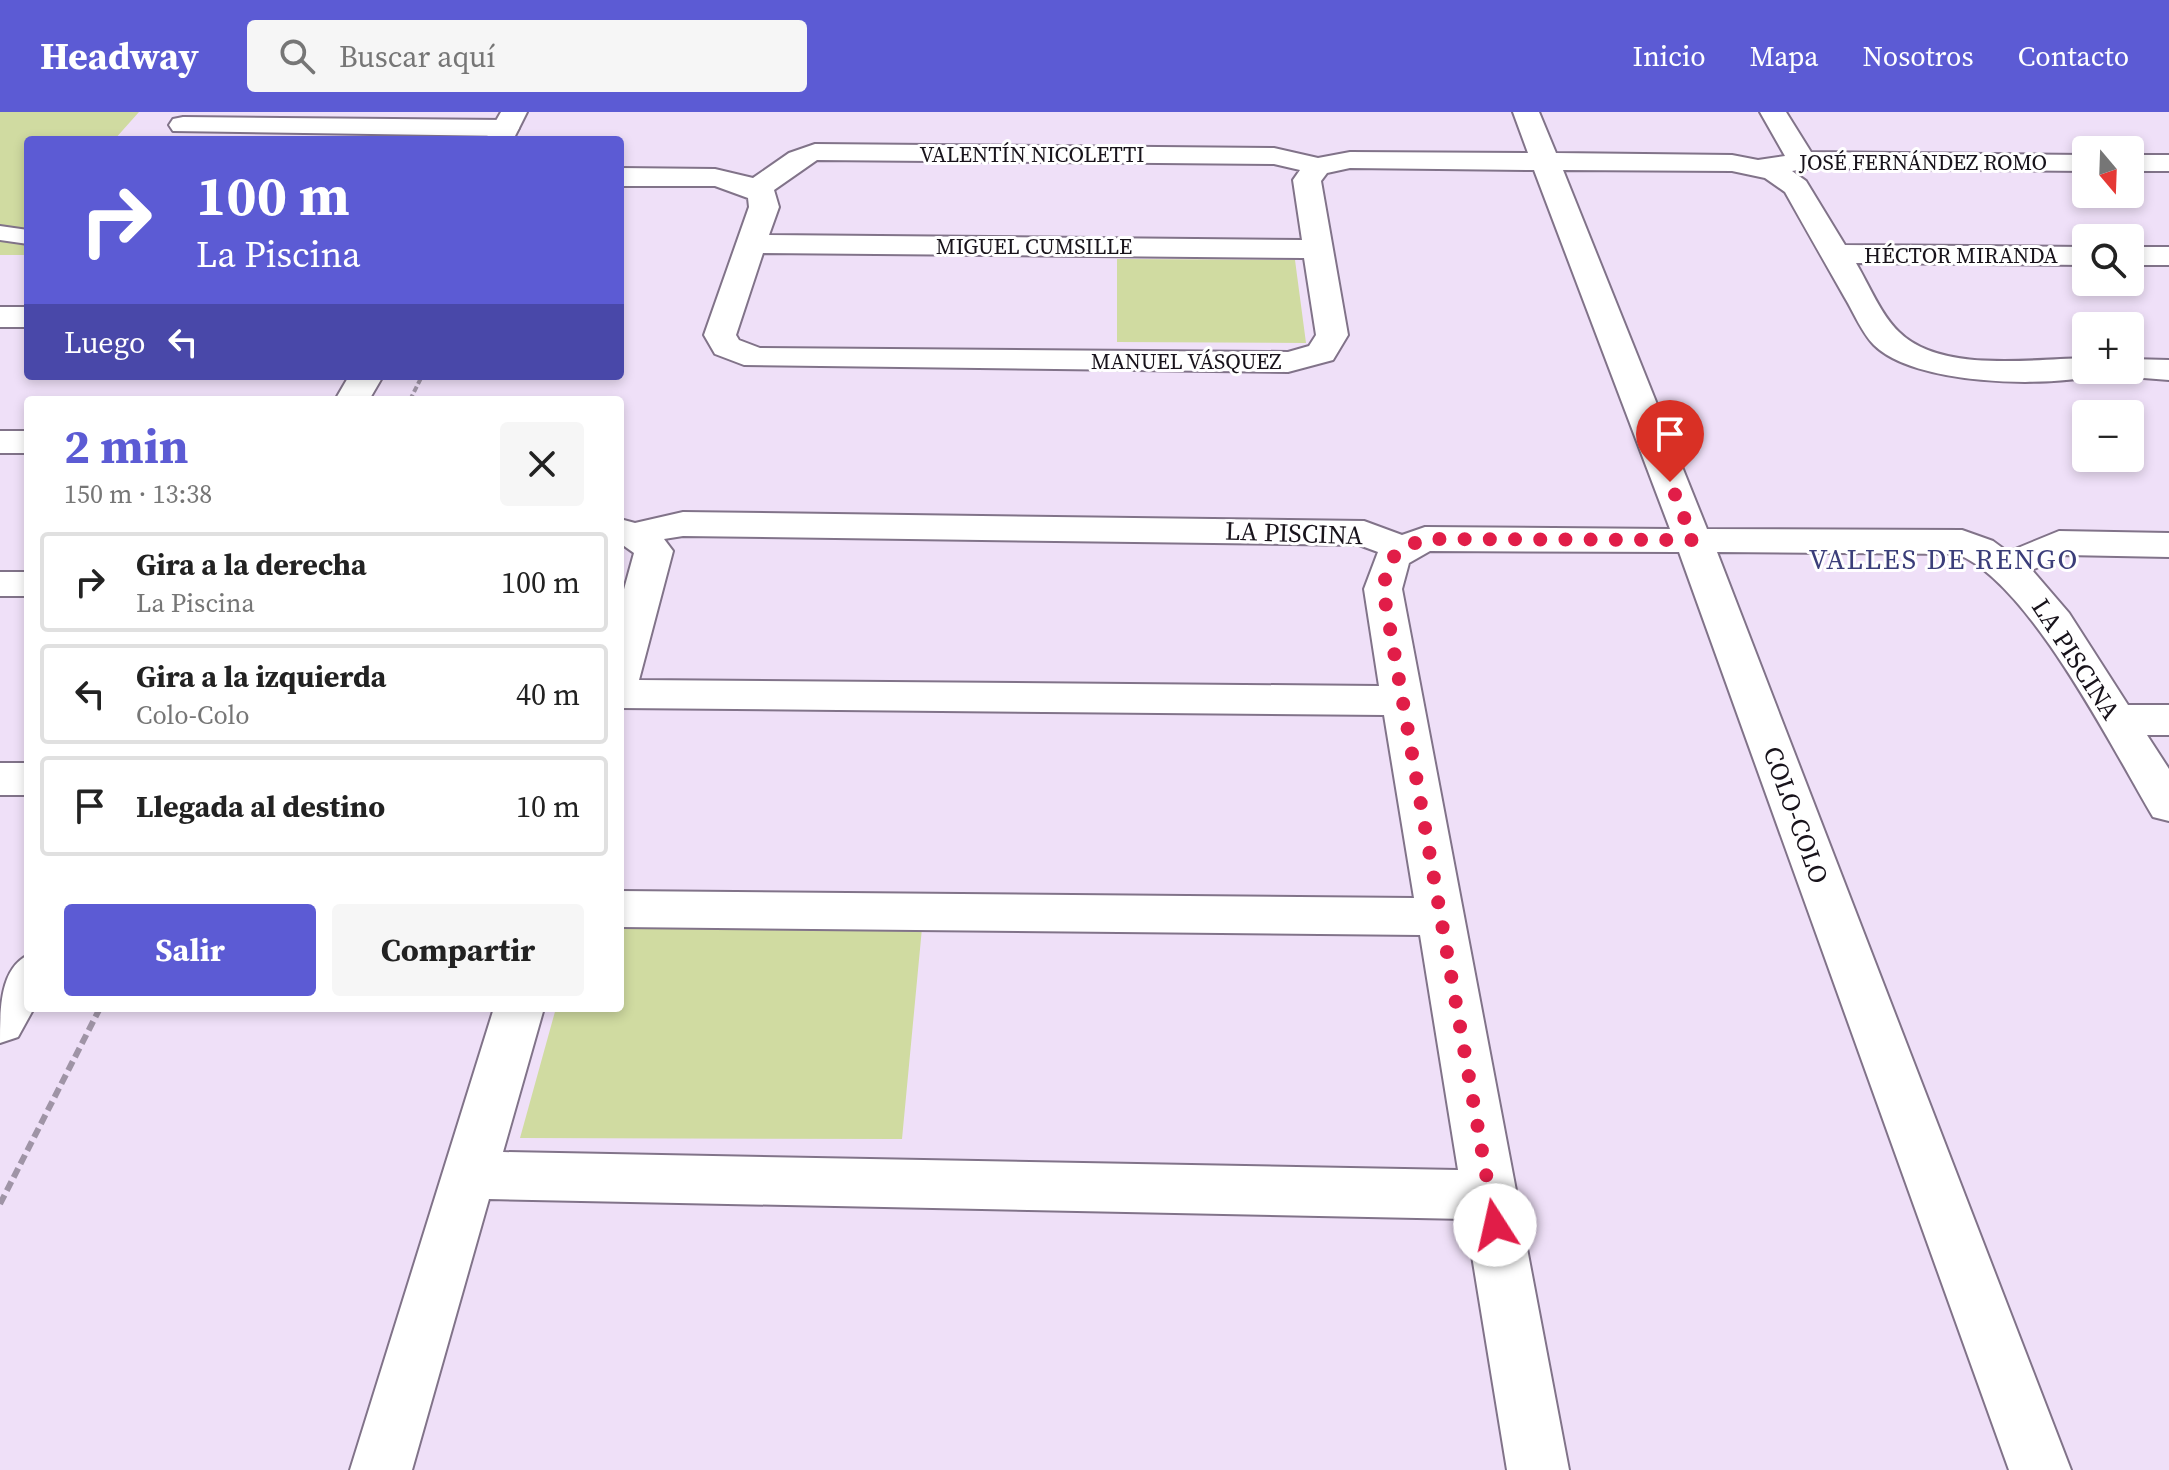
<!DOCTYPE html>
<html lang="es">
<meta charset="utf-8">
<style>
body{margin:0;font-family:"Source Serif 4",serif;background:#f6f6f6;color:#222;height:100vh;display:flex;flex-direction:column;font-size:30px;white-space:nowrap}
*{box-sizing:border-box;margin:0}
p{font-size:26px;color:#767676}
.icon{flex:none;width:44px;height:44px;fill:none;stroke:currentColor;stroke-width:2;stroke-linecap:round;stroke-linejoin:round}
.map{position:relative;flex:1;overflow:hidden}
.details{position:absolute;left:24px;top:284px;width:600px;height:616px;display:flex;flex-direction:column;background:#fff;border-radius:8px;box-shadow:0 4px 12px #0003}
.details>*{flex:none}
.banner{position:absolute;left:24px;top:24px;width:600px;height:244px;border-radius:8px;box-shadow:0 4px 12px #0003;background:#5c5bd4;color:#fff;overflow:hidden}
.needle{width:52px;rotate:161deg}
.buttons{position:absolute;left:2072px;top:24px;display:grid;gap:16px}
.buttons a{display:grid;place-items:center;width:72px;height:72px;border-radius:8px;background:#fff;box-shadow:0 4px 12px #0003;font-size:40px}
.pin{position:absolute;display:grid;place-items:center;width:68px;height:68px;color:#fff;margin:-82px -34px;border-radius:50% 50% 50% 0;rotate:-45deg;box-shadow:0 0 8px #0007}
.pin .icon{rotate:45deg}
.me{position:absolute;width:88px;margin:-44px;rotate:350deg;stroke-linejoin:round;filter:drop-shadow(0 0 6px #0008)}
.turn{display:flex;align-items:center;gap:28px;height:168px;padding:0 40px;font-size:36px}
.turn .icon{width:104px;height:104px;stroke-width:2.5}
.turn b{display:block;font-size:56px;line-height:68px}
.then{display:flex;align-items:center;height:76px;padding:0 40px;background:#0003;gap:16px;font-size:30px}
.round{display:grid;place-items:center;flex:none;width:84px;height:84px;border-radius:8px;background:#f6f6f6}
.head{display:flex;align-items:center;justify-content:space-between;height:136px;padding:0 40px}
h1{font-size:48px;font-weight:700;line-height:60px;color:#5c5bd4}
.cta{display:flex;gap:16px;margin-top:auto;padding:16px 40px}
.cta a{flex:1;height:92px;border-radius:8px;background:#5c5bd4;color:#fff;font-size:32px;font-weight:700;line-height:92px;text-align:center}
.cta a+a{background:#f6f6f6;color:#222}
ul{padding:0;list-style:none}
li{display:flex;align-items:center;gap:24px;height:100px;margin:0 16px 12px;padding:0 24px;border:4px solid #e0e0e0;border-radius:8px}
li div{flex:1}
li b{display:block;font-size:30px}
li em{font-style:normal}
header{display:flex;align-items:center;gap:48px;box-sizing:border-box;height:112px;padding:0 40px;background:#5c5bd4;color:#fff}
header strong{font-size:38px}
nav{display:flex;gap:44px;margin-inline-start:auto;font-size:28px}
.search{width:560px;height:72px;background:#f6f6f6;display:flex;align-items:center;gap:20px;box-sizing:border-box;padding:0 28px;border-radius:8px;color:#767676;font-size:30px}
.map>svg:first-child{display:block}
</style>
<header>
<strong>Headway</strong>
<div class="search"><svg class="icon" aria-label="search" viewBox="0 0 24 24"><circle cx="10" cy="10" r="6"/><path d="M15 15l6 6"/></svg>Buscar aquí</div>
<nav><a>Inicio</a><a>Mapa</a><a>Nosotros</a><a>Contacto</a></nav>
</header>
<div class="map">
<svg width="2169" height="1358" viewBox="0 0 2169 1358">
<rect width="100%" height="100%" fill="#efe0f8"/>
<path fill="#d0dba1" d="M0 0H139L114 28H28V143H0Z
M1117 147 1295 148 1306 231 1117 230Z
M620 816H922L902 1027 520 1026 556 896H620Z"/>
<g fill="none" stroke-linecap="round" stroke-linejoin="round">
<defs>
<path id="lane" d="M0 114 28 118V132L0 128Z"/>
<path id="street" d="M1513 0H1539L1556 41 1732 43 1758 48 1785 44 1760 0H1786L1811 40 2086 43V59L1811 56 1792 59 1806 69 1845 133 2086 135V153L1856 151C1869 173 1881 203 1899 220 1940 261 2032 247 2086 246V258H2101L2098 263C2045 276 1914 273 1874 233 1862 221 1854 201 1845 186 1825 151 1805 116 1785 80L1765 66 1732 59 1563 58 1707 417 1962 418 1993 429 2008 440 2059 419 2169 421V445L2065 443 2032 458 2069 501 2128 593H2169V623H2147L2169 657V709L2153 705C2112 636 2029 470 1957 442L1717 440 2071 1358H2009L1679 440 1430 439 1409 451 1402 477 1569 1358H1507L1466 1107 489 1087 412 1358H350L494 896H544L503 1040 1458 1058 1420 823 620 815V779L1414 786 1384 603 620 596V492L634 441 620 431V407L635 411 683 400 1364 409 1402 423 1425 415 1670 417 1534 58 1350 56 1327 61 1321 69 1348 223 1333 248 1288 260 744 253 715 242 704 223 749 95 748 86 715 74H620V56L715 57 753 66 789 41 815 32 1274 36 1318 46 1350 40 1528 41ZM817 48 1274 52 1300 58 1293 68 1302 128 769 123 779 95 774 78ZM763 141 1304 146 1316 223 1309 234 1288 240 760 236 739 228 736 223ZM683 424 1359 433 1378 440 1364 477 1379 574 639 568 673 439 664 427Z
M183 5 505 8 515 10 519 16 515 22 505 24 173 19 169 13 173 7Z
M2130 43H2169V59H2130Z
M2130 135H2169V153H2130Z
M0 195H28V215H0Z
M2130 247 2169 248V268L2118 264 2114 258H2130Z
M0 319H28V341H0Z
M0 460H28V484H0Z
M0 651H28V683H0Z"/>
<path id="secondary" d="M501 0H527L513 28H485Z
M349 264H383L369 288H335Z
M28 843V896H34L18 925 0 931C0 896 0 857 28 843Z"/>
</defs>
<use href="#lane" stroke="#817389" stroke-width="4"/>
<use href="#street" stroke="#817389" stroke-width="4"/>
<use href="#secondary" stroke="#817389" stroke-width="4"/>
<path stroke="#9f94a6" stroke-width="4" stroke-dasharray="6 3" stroke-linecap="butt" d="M410 288 422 264"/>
<path stroke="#9f94a6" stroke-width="6" stroke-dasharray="10 5" stroke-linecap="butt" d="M0 1092 100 896"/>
<use href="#lane" fill="#fff" fill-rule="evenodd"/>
<use href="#street" fill="#fff" fill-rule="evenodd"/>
<use href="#secondary" fill="#fff" fill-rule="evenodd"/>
</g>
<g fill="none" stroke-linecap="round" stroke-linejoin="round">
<path stroke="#e11d48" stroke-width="14" stroke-dasharray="0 25.2" d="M1495 1113 1383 477C1390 443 1393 439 1425 427L1693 428 1670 370"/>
</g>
<g text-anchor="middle" stroke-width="6" stroke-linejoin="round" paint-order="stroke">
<g font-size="22" fill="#18131b" stroke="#fff">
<text x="1032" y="50">VALENTÍN NICOLETTI</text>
<text x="1923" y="58">JOSÉ FERNÁNDEZ ROMO</text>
<text x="1034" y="142">MIGUEL CUMSILLE</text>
<text x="1961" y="151">HÉCTOR MIRANDA</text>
<text x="1186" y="257">MANUEL VÁSQUEZ</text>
</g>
<g font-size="26" fill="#18131b" stroke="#fff">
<text transform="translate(1294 421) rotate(2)" y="9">LA PISCINA</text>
<text transform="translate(2076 547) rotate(57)" y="9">LA PISCINA</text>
<text transform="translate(1796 703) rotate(70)" y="9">COLO-COLO</text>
</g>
<g font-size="28" letter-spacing="2" fill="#3b3e7a" stroke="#fff">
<text x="1944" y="457">VALLES DE RENGO</text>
</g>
</g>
</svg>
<div class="buttons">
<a><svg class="needle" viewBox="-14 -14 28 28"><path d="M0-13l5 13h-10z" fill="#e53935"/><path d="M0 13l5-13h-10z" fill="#767676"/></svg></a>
<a><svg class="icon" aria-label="search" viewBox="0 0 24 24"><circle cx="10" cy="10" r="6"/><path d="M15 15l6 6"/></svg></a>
<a>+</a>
<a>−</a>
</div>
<div class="pin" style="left:1670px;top:370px;background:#d93025"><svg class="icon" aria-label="arrive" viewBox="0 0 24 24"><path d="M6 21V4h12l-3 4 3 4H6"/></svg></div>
<svg class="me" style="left:1495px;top:1113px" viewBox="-20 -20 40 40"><circle r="19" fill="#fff"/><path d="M0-13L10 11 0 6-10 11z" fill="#e11d48"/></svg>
<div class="banner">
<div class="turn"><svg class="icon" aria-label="right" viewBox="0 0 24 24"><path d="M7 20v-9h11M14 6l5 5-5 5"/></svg><div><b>100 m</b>La Piscina</div></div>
<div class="then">Luego<svg class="icon" aria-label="left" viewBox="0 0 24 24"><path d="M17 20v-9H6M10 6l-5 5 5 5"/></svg></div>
</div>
<section class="details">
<div class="head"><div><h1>2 min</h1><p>150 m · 13:38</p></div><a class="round"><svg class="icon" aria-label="close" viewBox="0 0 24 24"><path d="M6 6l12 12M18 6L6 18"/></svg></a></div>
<ul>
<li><svg class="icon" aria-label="right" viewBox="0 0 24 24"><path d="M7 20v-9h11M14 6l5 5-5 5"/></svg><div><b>Gira a la derecha</b><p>La Piscina</p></div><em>100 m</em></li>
<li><svg class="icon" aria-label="left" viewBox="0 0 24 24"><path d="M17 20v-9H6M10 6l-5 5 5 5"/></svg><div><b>Gira a la izquierda</b><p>Colo-Colo</p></div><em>40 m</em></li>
<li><svg class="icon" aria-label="arrive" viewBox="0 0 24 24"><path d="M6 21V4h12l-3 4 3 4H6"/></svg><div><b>Llegada al destino</b></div><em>10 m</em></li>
</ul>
<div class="cta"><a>Salir</a><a>Compartir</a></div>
</section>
</div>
